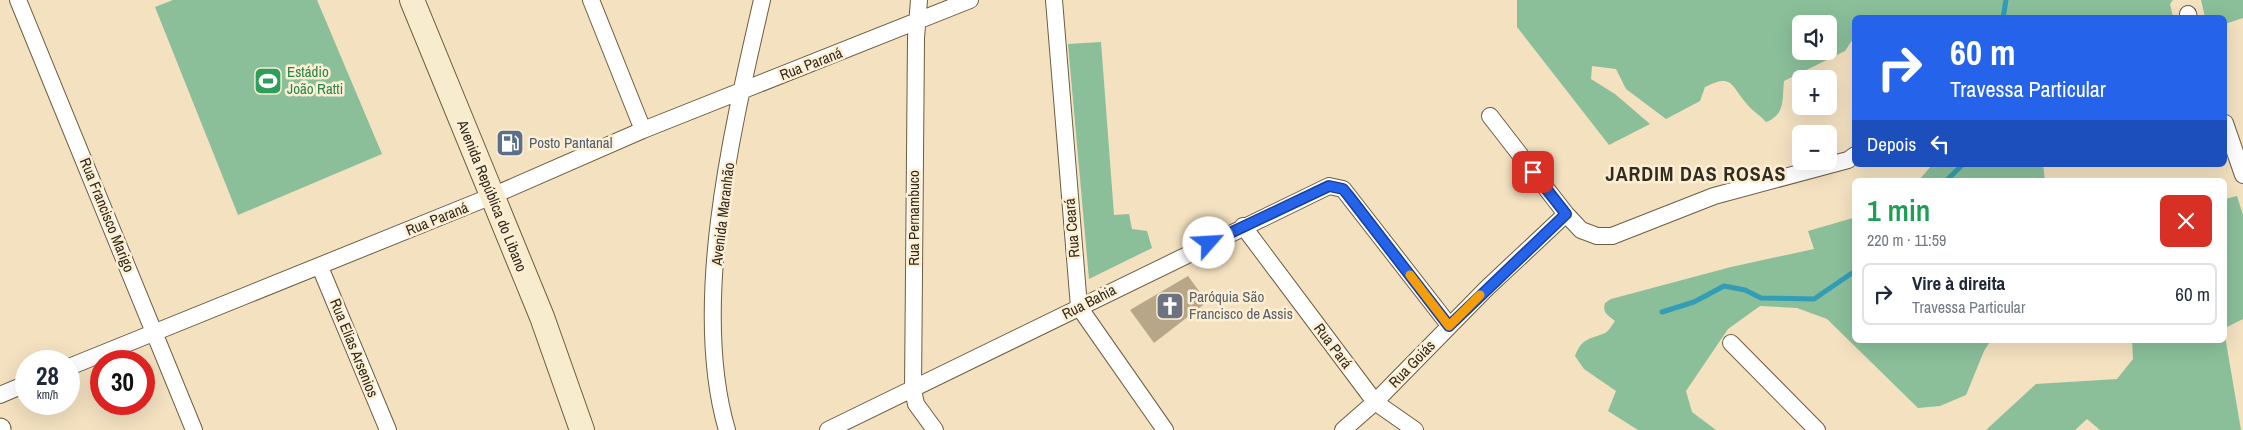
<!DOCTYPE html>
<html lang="pt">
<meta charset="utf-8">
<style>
body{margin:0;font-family:"Archivo Narrow",sans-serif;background:#f6f6f7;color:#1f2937;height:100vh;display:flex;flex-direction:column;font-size:19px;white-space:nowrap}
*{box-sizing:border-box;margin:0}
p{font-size:16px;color:#747a83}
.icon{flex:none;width:28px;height:28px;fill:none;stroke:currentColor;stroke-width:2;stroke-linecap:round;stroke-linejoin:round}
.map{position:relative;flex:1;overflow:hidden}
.drawer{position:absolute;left:1852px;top:178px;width:375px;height:165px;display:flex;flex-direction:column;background:#fff;border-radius:8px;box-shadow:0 5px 20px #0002}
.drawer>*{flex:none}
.banner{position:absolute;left:1852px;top:15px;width:375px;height:152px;border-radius:8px;box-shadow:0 5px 20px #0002;background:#2563eb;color:#fff;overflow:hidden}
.buttons{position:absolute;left:1792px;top:15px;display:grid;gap:10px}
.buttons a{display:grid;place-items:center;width:45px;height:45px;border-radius:8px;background:#fff;box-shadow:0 5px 20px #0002;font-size:25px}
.speed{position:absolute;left:15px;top:350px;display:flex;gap:10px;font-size:25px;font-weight:700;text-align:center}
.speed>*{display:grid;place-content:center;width:65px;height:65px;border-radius:50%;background:#fff;box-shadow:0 5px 20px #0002;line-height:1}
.speed small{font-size:12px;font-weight:400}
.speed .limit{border:8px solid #d22;background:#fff;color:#111}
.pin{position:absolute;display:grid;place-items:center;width:42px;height:42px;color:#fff;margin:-21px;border-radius:10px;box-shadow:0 2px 8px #0006}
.me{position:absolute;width:55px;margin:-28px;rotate:64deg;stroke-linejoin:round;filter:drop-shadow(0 0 4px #0008)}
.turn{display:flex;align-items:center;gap:18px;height:105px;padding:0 15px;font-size:22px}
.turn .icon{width:65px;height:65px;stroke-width:2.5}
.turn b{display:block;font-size:35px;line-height:42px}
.then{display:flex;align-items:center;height:48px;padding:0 15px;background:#0003;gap:10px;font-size:19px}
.round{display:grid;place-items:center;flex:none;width:52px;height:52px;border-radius:8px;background:#f6f6f7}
.head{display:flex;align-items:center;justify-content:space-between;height:85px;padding:0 15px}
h1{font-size:30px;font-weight:600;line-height:38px;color:#1e9e55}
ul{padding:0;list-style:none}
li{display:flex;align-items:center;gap:15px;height:62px;margin:0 10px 8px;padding:0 5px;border:2px solid #e0e1e3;border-radius:8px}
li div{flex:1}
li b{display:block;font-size:19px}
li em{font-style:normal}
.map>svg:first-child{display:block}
</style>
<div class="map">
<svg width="2243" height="430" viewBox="0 0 2243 430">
<rect width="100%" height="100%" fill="#f3e1c0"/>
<path fill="#8abf9a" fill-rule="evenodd" d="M173 0H317L382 154 238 215 155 7Z
M1517 0H2173L2170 4 2173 17 1855 18V36L1845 51 1784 81C1782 99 1786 114 1766 122 1760 115 1751 110 1746 103 1731 85 1732 73 1705 87L1700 101 1666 119 1626 89 1616 69 1592 66 1591 79 1615 94 1650 124 1609 145 1517 27ZM1801 24H1829V51H1801Z
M2201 0H2243V18L2225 24V18L2205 17Z
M1101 42 1114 215 1129 214 1132 229 1147 231 1152 248 1089 279 1068 44Z
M1932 165H2043L2045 180H1919Z
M2237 196 2243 215V319L2225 328V199Z
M1853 218 1855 220V340H1991L1984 351 1966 395 1940 406 1918 408 1827 319 1797 308 1760 306 1728 329 1686 391 1692 412 1716 430H1638L1608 411 1616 391 1584 369 1575 356C1582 338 1588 340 1605 333 1609 331 1612 325 1615 321 1608 315 1602 313 1605 303L1611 299 1731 267 1814 249 1808 231Z
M2225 336 2241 430H2100L2087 419 2075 430H1986L2036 384 2117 379 2133 359 2132 340H2225Z"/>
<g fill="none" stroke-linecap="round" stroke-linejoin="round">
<path stroke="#329db5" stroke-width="5" d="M2003 18 2006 0
M1947 180 1962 165
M1662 312 1694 302 1724 286 1745 290 1761 298 1814 299 1855 271"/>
</g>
<path fill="#b7a687" d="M1188 276 1207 302 1154 343 1130 310Z"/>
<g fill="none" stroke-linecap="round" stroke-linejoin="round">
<defs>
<path id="minor" d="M18 0 194 430
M591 0 643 130
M919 0 916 38 913 390 916 404 935 430
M1054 0 1079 307 1165 430
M2188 14 2189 18
M1490 116 1566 214 1581 230 1597 236H1612L1714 196 1848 160 1855 155
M2225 123 2243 175
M1243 226 1375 402 1415 430
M320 267 388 430
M1731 343 1817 430
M69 367 492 196 643 130 970 0
M0 395 26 384
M727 430C690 304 733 126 762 0
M828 430 1329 186 1343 189 1449 325
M1343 430 1375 402 1487 288 1566 214"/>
<path id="tertiary" d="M0 429V430"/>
<path id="secondary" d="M412 0 542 317 582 430"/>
</defs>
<use href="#minor" stroke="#6d5e41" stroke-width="18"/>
<use href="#tertiary" stroke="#6d5e41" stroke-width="23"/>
<use href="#secondary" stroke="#6d5e41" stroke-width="26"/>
<use href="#minor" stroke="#fff" stroke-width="16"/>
<use href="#tertiary" stroke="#fff" stroke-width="21"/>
<use href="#secondary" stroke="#f8ecce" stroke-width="24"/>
</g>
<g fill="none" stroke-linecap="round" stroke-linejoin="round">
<defs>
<path id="route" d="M1209 243 1329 186 1343 189 1348 195 1449 326 1566 214 1533 172"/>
</defs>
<use href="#route" stroke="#184099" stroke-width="12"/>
<use href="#route" stroke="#2563eb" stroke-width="9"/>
<path stroke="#f59e0b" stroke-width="9" d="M1410 275 1449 326 1480 295"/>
</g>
<defs>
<symbol id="stadium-square" viewBox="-11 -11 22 22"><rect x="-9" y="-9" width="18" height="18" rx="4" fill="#2e9e5b" stroke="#fdefd4"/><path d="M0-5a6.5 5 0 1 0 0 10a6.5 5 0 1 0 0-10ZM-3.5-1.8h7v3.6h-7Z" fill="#fff"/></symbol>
<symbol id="fuel-square" viewBox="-11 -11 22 22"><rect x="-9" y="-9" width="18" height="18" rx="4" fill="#5c6f8a" stroke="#fdefd4"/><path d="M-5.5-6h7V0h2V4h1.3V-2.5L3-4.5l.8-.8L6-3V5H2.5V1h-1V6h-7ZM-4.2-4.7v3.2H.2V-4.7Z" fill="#fff"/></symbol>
<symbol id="church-square" viewBox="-11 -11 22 22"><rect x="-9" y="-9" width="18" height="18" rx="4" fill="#6b7280" stroke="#fdefd4"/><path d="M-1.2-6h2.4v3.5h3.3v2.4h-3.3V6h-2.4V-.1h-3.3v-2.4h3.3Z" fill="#fff"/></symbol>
</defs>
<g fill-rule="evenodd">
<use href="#stadium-square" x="252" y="65" width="32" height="32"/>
<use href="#fuel-square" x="494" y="127" width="32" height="32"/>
<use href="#church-square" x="1154" y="290" width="32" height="32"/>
</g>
<g text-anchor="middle" stroke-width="5" stroke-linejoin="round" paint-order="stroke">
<g font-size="15" fill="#322b1f" stroke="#fdefd4">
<text transform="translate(811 64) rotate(-21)" y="5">Rua Paraná</text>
<text transform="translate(492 196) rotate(68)" y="5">Avenida República do Libano</text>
<text transform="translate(723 214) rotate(-83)" y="5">Avenida Maranhão</text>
<text transform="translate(107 215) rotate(68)" y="5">Rua Francisco Marigo</text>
<text transform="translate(914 218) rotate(-90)" y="5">Rua Pernambuco</text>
<text transform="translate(437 219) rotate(-22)" y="5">Rua Paraná</text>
<text transform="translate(1072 228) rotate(-95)" y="5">Rua Ceará</text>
<text transform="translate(1089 302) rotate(-27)" y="5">Rua Bahia</text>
<text transform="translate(1333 346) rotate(53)" y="5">Rua Pará</text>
<text transform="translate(354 348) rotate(68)" y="5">Rua Elias Arsenios</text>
<text transform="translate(1412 364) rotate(-46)" y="5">Rua Goiás</text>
</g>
<g font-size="15" fill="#27864d" stroke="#fdefd4" text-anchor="start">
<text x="287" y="77">Estádio<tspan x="287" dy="17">João Ratti</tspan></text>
</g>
<g font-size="15" fill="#4e5e75" stroke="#fdefd4" text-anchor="start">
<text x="529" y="148">Posto Pantanal</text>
</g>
<g font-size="15" fill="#5b616d" stroke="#fdefd4" text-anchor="start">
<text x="1189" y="302">Paróquia São<tspan x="1189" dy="17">Francisco de Assis</tspan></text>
</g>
<g font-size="20" font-weight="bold" letter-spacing="1" fill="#322b1f" stroke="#fdefd4">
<text x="1696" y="181">JARDIM DAS ROSAS</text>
</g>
</g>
</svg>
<div class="buttons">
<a><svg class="icon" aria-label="sound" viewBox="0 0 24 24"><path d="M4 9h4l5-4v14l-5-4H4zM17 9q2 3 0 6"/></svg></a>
<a>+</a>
<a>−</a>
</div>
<div class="speed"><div>28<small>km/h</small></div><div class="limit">30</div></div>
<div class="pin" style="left:1533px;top:172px;background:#d93025"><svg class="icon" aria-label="arrive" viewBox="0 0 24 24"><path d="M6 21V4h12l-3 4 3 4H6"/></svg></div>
<svg class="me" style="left:1209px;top:243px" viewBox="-20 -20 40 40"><circle r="19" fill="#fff"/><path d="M0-13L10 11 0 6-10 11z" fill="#2563eb"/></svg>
<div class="banner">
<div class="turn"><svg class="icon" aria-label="right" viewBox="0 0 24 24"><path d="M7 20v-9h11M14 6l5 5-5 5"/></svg><div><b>60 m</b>Travessa Particular</div></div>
<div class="then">Depois<svg class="icon" aria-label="left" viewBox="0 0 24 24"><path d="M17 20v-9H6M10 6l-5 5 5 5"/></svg></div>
</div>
<section class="drawer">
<div class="head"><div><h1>1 min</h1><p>220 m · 11:59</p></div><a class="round" style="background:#d93025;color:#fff"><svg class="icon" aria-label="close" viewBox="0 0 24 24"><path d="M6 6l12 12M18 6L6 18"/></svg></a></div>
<ul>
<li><svg class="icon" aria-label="right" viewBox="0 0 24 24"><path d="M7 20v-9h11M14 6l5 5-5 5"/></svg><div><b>Vire à direita</b><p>Travessa Particular</p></div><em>60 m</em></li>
</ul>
</section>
</div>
